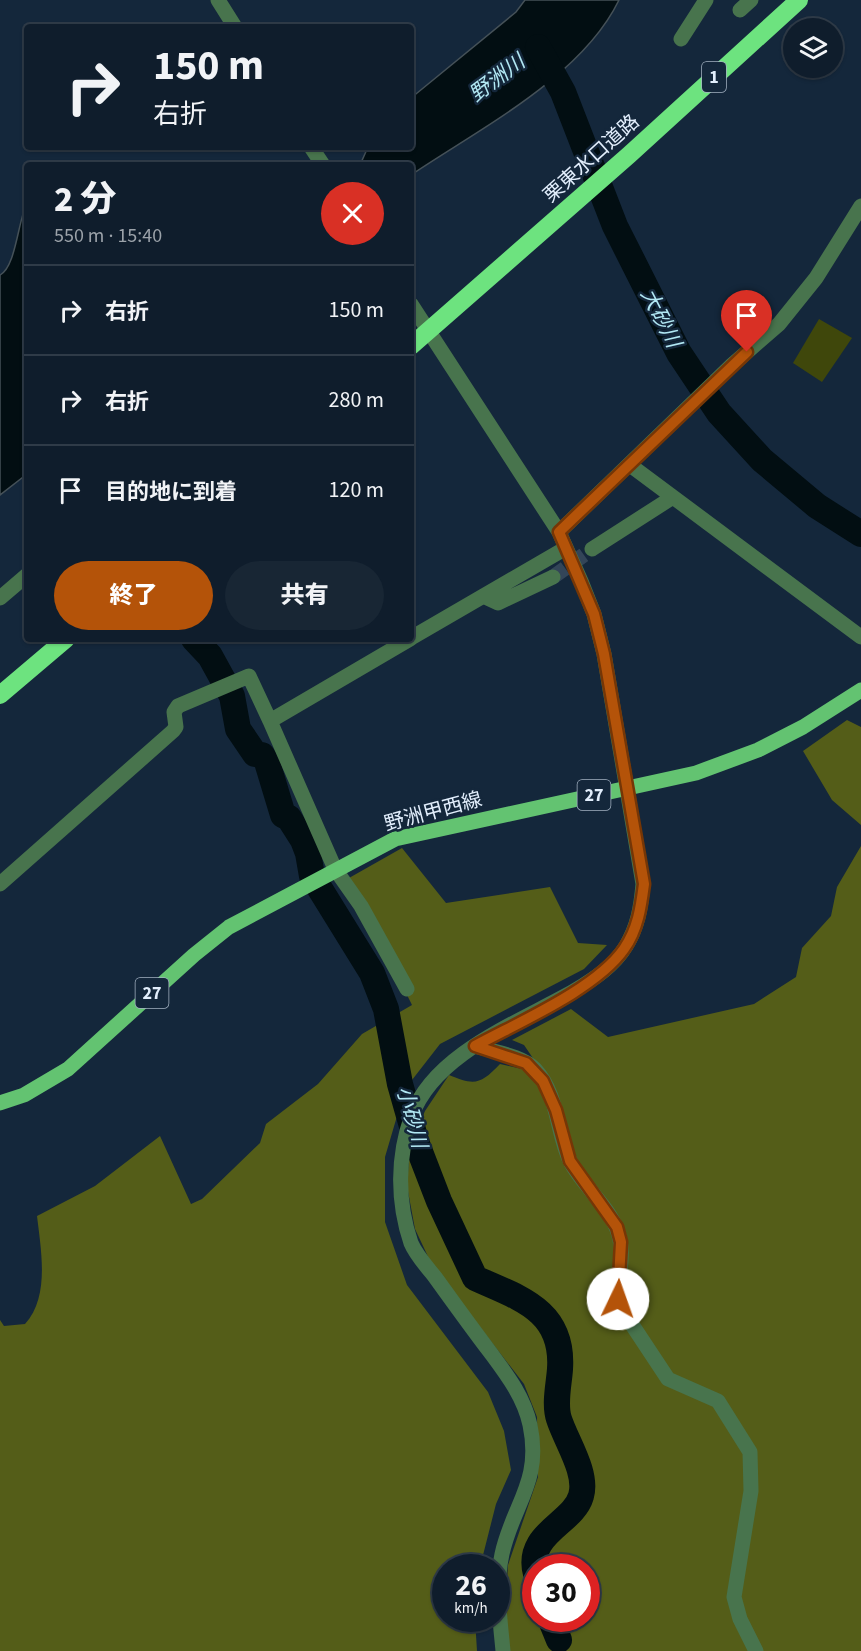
<!DOCTYPE html>
<html lang="ja">
<meta charset="utf-8">
<style>
body{margin:0;font-family:"Source Sans 3","Noto Sans JP",sans-serif;background:#182634;color:#f1f3f6;height:100vh;display:flex;flex-direction:column;font-size:22px;white-space:nowrap}
*{box-sizing:border-box;margin:0}
p{font-size:20px;color:#9ba2a9}
.icon{flex:none;width:33px;height:33px;fill:none;stroke:currentColor;stroke-width:2;stroke-linecap:round;stroke-linejoin:round}
.map{position:relative;flex:1;overflow:hidden}
.drawer{position:absolute;left:24px;top:162px;width:390px;height:480px;display:flex;flex-direction:column;background:#0f1d2c;border-radius:6px;box-shadow:0 2px 4px #0004,0 0 0 2px #2f3b48}
.drawer>*{flex:none}
.top-card{position:absolute;left:24px;top:24px;width:390px;height:126px;border-radius:6px;box-shadow:0 2px 4px #0004,0 0 0 2px #2f3b48;background:#0f1d2c;color:#f1f3f6;overflow:hidden}
.fabs{position:absolute;left:783px;top:18px;display:grid;gap:12px}
.fabs a{display:grid;place-items:center;width:60px;height:60px;border-radius:50%;background:#0f1d2c;box-shadow:0 2px 4px #0004,0 0 0 2px #2f3b48;font-size:30px}
.speed{position:absolute;left:432px;top:1554px;display:flex;gap:12px;font-size:30px;font-weight:700;text-align:center}
.speed>*{display:grid;place-content:center;width:78px;height:78px;border-radius:50%;background:#0f1d2c;box-shadow:0 2px 4px #0004,0 0 0 2px #2f3b48;line-height:1}
.speed small{font-size:15px;font-weight:400}
.speed .limit{border:9px solid #d22;background:#fff;color:#111}
.pin{position:absolute;display:grid;place-items:center;width:51px;height:51px;color:#fff;margin:-62px -26px;border-radius:50% 50% 50% 0;rotate:-45deg;box-shadow:0 0 6px #0007}
.pin .icon{rotate:45deg}
.me{position:absolute;width:66px;margin:-33px;rotate:3deg;stroke-linejoin:round;filter:drop-shadow(0 0 4px #0008)}
.turn{display:flex;align-items:center;gap:21px;height:126px;padding:0 30px;font-size:27px}
.turn .icon{width:78px;height:78px;stroke-width:2.5}
.turn b{display:block;font-size:42px;line-height:51px}
.round{display:grid;place-items:center;flex:none;width:63px;height:63px;border-radius:32px;background:#182634}
.summary{display:flex;align-items:center;justify-content:space-between;height:102px;padding:0 30px}
h1{font-size:36px;font-weight:800;line-height:45px}
.action{display:flex;gap:12px;margin-top:auto;padding:12px 30px}
.action a{flex:1;height:69px;border-radius:36px;background:#b45309;color:#fff;font-size:24px;font-weight:800;line-height:69px;text-align:center}
.action a+a{background:#182634;color:#f1f3f6}
ul{padding:0;list-style:none}
li{display:flex;align-items:center;gap:18px;height:90px;padding:0 30px;border-top:2px solid #2f3b48}
li div{flex:1}
li b{display:block;font-size:22px}
li em{font-style:normal}
.map>svg:first-child{display:block}
</style>
<div class="map">
<svg width="861" height="1651" viewBox="0 0 861 1651">
<rect width="100%" height="100%" fill="#14273b"/>
<path fill="#3f470b" d="M819 319 852 338 822 382 793 363Z"/>
<path fill="#545d18" fill-rule="evenodd" d="M847 720 861 727V825L832 800 803 751Z
M861 846V1651H509L504 1624 508 1565 538 1477 537 1417 524 1384 432 1265 415 1229 407 1186 410 1146 425 1111 449 1075C475 1086 481 1084 500 1064L522 1069 538 1086 543 1073 524 1045 512 1040 571 1009 608 1037 754 1004 796 977 802 948 831 916 837 887ZM536 1568H586V1618H536Z
M402 848 446 903 550 887 578 943 607 945 584 969 440 1044 405 1089 385 1157V1222L407 1285 488 1392 504 1431 511 1470 496 1504 480 1567 446 1568V1618L475 1619 477 1651H0V1320L4 1326 25 1324C50 1297 41 1250 37 1216L95 1186 160 1136 191 1204 202 1199 260 1143 266 1124 318 1084 362 1034 412 1005 349 878Z"/>
<path fill="#020e12" stroke="#455158" stroke-width="1.5" d="M525 0H619C582 77 479 129 411 175V165H360L368 147H411V98L516 12Z
M27 203V474L0 495V275C16 267 18 220 27 203Z"/>
<g fill="none" stroke-linecap="round" stroke-linejoin="round">
<path stroke="#020e12" stroke-width="26" d="M538 47 563 92 615 226 679 353 719 413 762 460 817 506 861 534
M194 639 210 656 232 696 238 729 255 754 262 755 267 762 283 815 289 818 303 840 308 853 312 876 372 973 386 1009 400 1084 417 1144 439 1201 475 1278C519 1298 564 1310 560 1369 559 1384 554 1404 559 1419 566 1441 588 1473 581 1496 573 1524 525 1533 536 1574
M550 1618 559 1640"/>
<path stroke="#334558" stroke-width="15" stroke-dasharray="15 8" stroke-linecap="butt" d="M553 577 592 549"/>
<path stroke="#48744d" stroke-width="15" d="M218 0 235 27
M740 10 751 0
M681 39 706 0
M311 147 323 165
M411 304 559 532 581 581 594 614 604 654 643 884C641 907 638 926 626 946 614 966 594 979 574 991 520 1022 435 1053 412 1115 397 1156 397 1202 411 1243 416 1255 427 1267 435 1277 453 1302 471 1327 490 1352 507 1375 524 1397 530 1425 542 1482 513 1504 502 1554 495 1587 500 1618 503 1651
M630 465 861 637
M559 532 732 365 779 324 816 278 861 206
M592 549 673 497
M483 596 498 603 553 577
M0 598 27 575
M411 638 566 548
M270 721 335 869 361 906 407 989
M0 884 173 731 176 727 174 712 178 706 249 676 270 721 410 639
M475 1046C493 1052 521 1055 535 1069 559 1095 556 1133 571 1163 585 1189 615 1211 620 1240 625 1262 614 1286 621 1308L668 1379 718 1401 750 1452 751 1491 734 1597 740 1619 756 1651"/>
<path stroke="#63c371" stroke-width="15" d="M0 1103 24 1095 68 1069 194 955 229 927 395 839 696 773 758 750 803 727 861 690"/>
<path stroke="#6de37f" stroke-width="18" d="M411 346 629 155 799 0
M0 695 66 639"/>
</g>
<g fill="none" stroke-linecap="round" stroke-linejoin="round">
<defs>
<path id="route" d="M618 1299 621 1242 617 1227 570 1161 556 1110 543 1081 526 1063 475 1046C519 1022 596 989 624 949 638 929 641 907 644 884L604 654 594 614 559 532 747 352"/>
</defs>
<use href="#route" stroke="#753606" stroke-width="15"/>
<use href="#route" stroke="#b45309" stroke-width="10"/>
</g>
<g text-anchor="middle" stroke-width="5" stroke-linejoin="round" paint-order="stroke">
<g fill="#14273b" stroke="#a4b2c2" stroke-width="1.5">
<rect x="702" y="62" width="24" height="30" rx="4.5"/>
<rect x="577.5" y="780" width="33" height="30" rx="4.5"/>
<rect x="135.5" y="978" width="33" height="30" rx="4.5"/>
</g>
<g font-size="18" font-weight="bold" fill="#e2eefc">
<text x="714" y="83">1</text>
<text x="594" y="801">27</text>
<text x="152" y="999">27</text>
</g>
<g font-size="20" fill="#e2eefc" stroke="#14273b">
<text transform="translate(591 158) rotate(-42)" y="7">栗東水口道路</text>
<text transform="translate(433 811) rotate(-15)" y="7">野洲甲西線</text>
</g>
<g font-size="21" font-style="italic" fill="#b2e8f4" stroke="#14273b">
<text transform="translate(497 78) rotate(-37)" y="7">野洲川</text>
<text transform="translate(661 318) rotate(63)" y="7">大砂川</text>
<text transform="translate(412 1117) rotate(75)" y="7">小砂川</text>
</g>
</g>
</svg>
<div class="fabs">
<a><svg class="icon" aria-label="layers" viewBox="0 0 24 24"><path d="M12 4l9 5-9 5-9-5zM3 14l9 5 9-5"/></svg></a>
</div>
<div class="speed"><div>26<small>km/h</small></div><div class="limit">30</div></div>
<div class="pin" style="left:747px;top:352px;background:#d93025"><svg class="icon" aria-label="arrive" viewBox="0 0 24 24"><path d="M6 21V4h12l-3 4 3 4H6"/></svg></div>
<svg class="me" style="left:618px;top:1299px" viewBox="-20 -20 40 40"><circle r="19" fill="#fff"/><path d="M0-13L10 11 0 6-10 11z" fill="#b45309"/></svg>
<div class="top-card">
<div class="turn"><svg class="icon" aria-label="right" viewBox="0 0 24 24"><path d="M7 20v-9h11M14 6l5 5-5 5"/></svg><div><b>150 m</b>右折</div></div>
</div>
<section class="drawer">
<div class="summary"><div><h1>2 分</h1><p>550 m · 15:40</p></div><a class="round" style="background:#d93025;color:#fff"><svg class="icon" aria-label="close" viewBox="0 0 24 24"><path d="M6 6l12 12M18 6L6 18"/></svg></a></div>
<ul>
<li><svg class="icon" aria-label="right" viewBox="0 0 24 24"><path d="M7 20v-9h11M14 6l5 5-5 5"/></svg><div><b>右折</b></div><em>150 m</em></li>
<li><svg class="icon" aria-label="right" viewBox="0 0 24 24"><path d="M7 20v-9h11M14 6l5 5-5 5"/></svg><div><b>右折</b></div><em>280 m</em></li>
<li><svg class="icon" aria-label="arrive" viewBox="0 0 24 24"><path d="M6 21V4h12l-3 4 3 4H6"/></svg><div><b>目的地に到着</b></div><em>120 m</em></li>
</ul>
<div class="action"><a>終了</a><a>共有</a></div>
</section>
</div>
